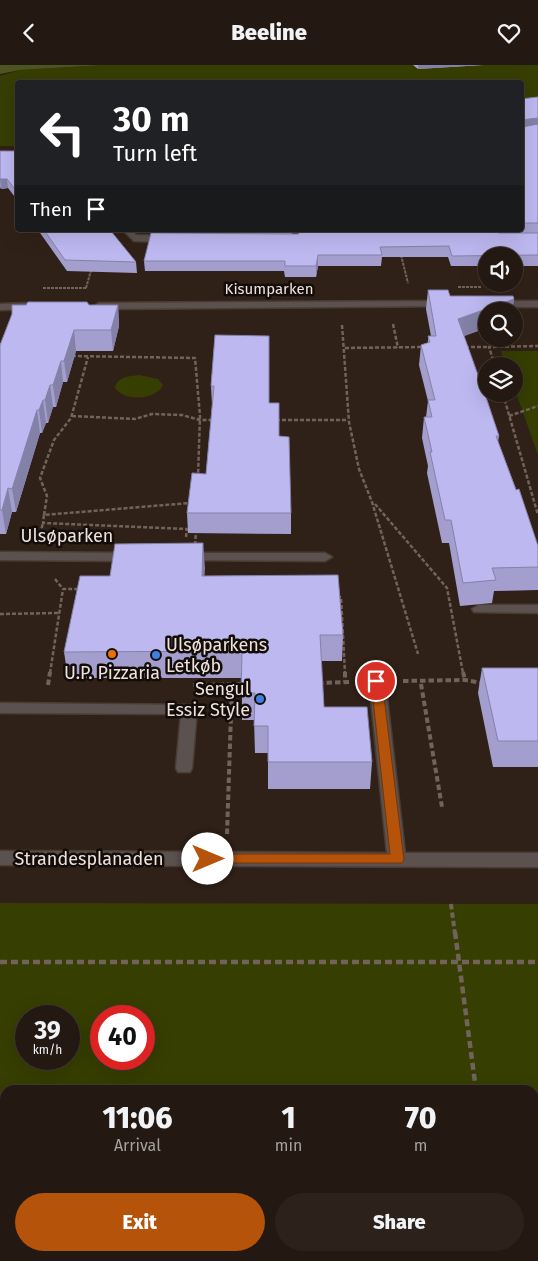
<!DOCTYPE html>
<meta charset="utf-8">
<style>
body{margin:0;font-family:"Fira Sans",sans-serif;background:#2c221b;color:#f1f3f6;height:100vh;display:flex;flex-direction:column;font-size:19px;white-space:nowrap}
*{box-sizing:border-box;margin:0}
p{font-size:16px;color:#a3a09f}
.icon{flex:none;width:28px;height:28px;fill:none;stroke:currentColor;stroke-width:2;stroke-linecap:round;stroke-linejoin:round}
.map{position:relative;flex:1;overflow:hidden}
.details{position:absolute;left:0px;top:1020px;width:539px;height:176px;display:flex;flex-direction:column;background:#241912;border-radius:15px 15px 0 0;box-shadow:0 5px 20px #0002,0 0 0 1px #413832}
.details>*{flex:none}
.guide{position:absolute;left:15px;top:15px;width:509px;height:152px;border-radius:5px;box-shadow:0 5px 20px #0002,0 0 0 1px #413832;background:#202124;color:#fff;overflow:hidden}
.fabs{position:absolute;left:478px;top:182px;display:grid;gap:10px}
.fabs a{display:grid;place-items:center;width:45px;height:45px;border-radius:50%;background:#241912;box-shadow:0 5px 20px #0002,0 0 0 1px #413832;font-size:25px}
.speed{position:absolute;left:15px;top:940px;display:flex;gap:10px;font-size:25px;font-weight:700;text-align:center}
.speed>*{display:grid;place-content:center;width:65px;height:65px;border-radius:50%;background:#241912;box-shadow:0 5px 20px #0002,0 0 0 1px #413832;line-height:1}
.speed small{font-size:12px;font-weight:400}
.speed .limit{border:8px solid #d22;background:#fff;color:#111}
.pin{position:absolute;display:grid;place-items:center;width:42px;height:42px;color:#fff;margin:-21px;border:2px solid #fff;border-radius:50%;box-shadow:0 1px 5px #0007}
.me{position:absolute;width:55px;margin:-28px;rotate:90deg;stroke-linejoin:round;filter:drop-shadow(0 0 4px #0008)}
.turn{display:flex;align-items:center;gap:18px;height:105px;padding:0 15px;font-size:22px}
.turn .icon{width:65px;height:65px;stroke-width:2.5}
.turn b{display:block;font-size:35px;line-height:42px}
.then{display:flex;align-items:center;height:48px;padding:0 15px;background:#0003;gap:10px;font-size:19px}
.eta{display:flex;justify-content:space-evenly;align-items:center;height:85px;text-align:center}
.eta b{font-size:30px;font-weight:800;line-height:35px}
.primary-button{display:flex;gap:10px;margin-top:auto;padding:10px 15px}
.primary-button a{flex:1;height:58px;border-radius:30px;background:#b45309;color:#fff;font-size:20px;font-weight:800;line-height:58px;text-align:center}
.primary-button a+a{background:#2c221b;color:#f1f3f6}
header{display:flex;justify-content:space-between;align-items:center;height:65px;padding:0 15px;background:#241912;font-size:22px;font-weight:800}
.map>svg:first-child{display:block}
</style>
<header><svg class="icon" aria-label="back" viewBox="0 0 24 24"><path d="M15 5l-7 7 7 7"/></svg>Beeline<svg class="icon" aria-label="heart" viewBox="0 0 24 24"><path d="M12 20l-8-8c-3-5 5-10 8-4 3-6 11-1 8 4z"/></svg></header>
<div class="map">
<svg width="538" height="1196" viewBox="0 0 538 1196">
<rect width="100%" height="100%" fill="#302118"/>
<path fill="#363e02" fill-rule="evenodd" d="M103 0H538V32L521 34V18H18L17 81H0V11L20 5Z
M501 286H538V390L514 322V301H506Z
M139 310 158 314 163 320C156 335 125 337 115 323 117 312 129 311 139 310Z
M0 838 538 839V1196H0ZM69 951V994H26V951ZM144 951V994H101V951ZM5 1025H534V1191H5Z"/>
<path fill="#4c551f" d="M0 0H103L20 5 0 9Z"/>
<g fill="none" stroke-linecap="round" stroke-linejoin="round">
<defs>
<path id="minor" d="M123 165H132L136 170 169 171 173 174 169 177 134 176Z
M446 236 449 237V241L99 244 94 241 99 238Z
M538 236V242H494L489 239 494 236Z
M0 239 31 238 36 241 31 244 0 245Z
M0 487 133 488 140 492 133 496 0 495Z
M184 488H325L332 492 325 496 179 495 177 492 179 489Z
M479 540H538V548L474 547 472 544Z
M377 611 385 616 405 788H538V802L0 800V786L387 788 369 616Z
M0 638 195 640 197 644 192 703 190 707H178L176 703 181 649 0 648Z"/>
</defs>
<use href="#minor" stroke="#4a3c33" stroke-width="3"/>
<path stroke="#71635b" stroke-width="2" stroke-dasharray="3 1" stroke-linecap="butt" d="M401 190 408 218
M458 222H482
M43 223H87
M86 223 92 202"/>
<path stroke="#71635b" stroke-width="2.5" stroke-dasharray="4 2" stroke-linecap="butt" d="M393 259 398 283
M342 260 349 357 359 404 372 437 418 589
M465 282H489
M345 283 424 282
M72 291 195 293 200 351 198 412
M495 301 489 282 538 281
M503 329 538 450
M72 351 135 354 152 349 182 350 200 355H215
M509 351 538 341
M276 355H348
M375 439 447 523 463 608
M44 450 47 431 40 413 54 375 71 353 88 292
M40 469 43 458
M186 472 187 464 43 458 44 450 189 438
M55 514 63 524H79
M337 532H341L345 608
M0 549 59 548
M50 608 63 524"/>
<path stroke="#71635b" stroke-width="4" stroke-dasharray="5.5 3" stroke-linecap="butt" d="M345 607V617
M463 607 465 615
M403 616 465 615 482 618
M318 618 352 617
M421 619 442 742
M48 620 50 607
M193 620 245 619
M227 769 232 619
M451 839 455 869"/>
<path stroke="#71635b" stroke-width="4.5" stroke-dasharray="7 4" stroke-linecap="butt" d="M455 867 476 1025
M0 897H538
M0 1187H5
M534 1190H538"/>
<use href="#minor" fill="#5b524f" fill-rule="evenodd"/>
<path stroke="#71635b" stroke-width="2.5" stroke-dasharray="4 2" stroke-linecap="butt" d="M195 480 196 467"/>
</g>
<path fill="#a39ece" d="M413 0H483L418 4Z
M538 32V201H514V191H486V201H451L448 192H382L381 201H318L316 212H285L284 206H145L144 196 154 168 153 165H293L292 169 501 168 500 165H521V34Z
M0 86H18V136L8 123 1 124 0 122Z
M38 165H110L136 197 137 208 67 206Z
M428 225 450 231 514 234 512 246H486V263L464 271 499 371 498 377 538 481V525L494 526 492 538 460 541 449 478H442L427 408 428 401 422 373 424 352H426L428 336 419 300 421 280 428 278V271H431L426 244Z
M89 240H118L119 261 113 286H76L67 317H63L56 342H53L48 358H46L42 368H40L16 447H12L6 469H0V280Z
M215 270 269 338 279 371 291 448V469L188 468 187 448 206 409 212 340 211 321Z
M203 478 204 511 343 570 342 596H321L324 642 372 697 370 724H268V688H255L254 655H242V613H68L64 587 110 511Z
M482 603H538V702H493L478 628Z"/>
<path fill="#8481a8" d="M418 0H483L418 4Z
M538 53V61L521 64V55Z
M0 114H7L8 123 1 124Z
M318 190V201L316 212V201Z
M514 234 512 246H486V263L456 274 458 254Z
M118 240 119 261 113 286 111 265Z
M74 265 76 286 67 317 64 296Z
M61 296 63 317 56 342 53 320Z
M50 320 53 342 48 358 45 335Z
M43 335 46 358 42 368 39 345Z
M37 345 40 368 16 447 12 424Z
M8 423 12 447 6 469 2 445Z
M203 478 205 503 203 536 202 511Z"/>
<path fill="#bdb8f0" stroke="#8481a8" d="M538 32V53L521 55V34Z
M521 57 522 62 538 59V158H521Z
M0 86H18V128L7 114H0Z
M44 165H110L136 197 65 195Z
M303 165H495L498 168H538V190L452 191 449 181 380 182 382 190H318L316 201H285V196H144L151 168 298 169Z
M428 225H448L450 231H513L514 234 458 254 488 338 499 371H496L516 425 519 424 538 481V502L492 503 496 515 463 518 451 455H445L430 387H432L424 352H432L428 335H435L421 280 430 277 428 271H436Z
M28 237H87L89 240H118L111 265H74L64 296H61L53 320H50L45 335H43L39 345H37L12 424 8 423 2 445H0V280L12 249V240H26Z
M215 270 269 271V338H279V371L289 372 291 448H187L192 408 206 409 214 321H211Z
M203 478 202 511 338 510 343 570H320L324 642H367L372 697H268V661H254L255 628H241L242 586 64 587 80 511H110L115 479Z
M482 603H538V676H498Z"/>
<path fill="#b45309" stroke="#753606" d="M376 613 382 616 404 795 402 798H203L201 794 203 791 208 789H390L371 616Z"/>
<circle fill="#e8710a" stroke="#130c08" stroke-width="2" cx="112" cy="589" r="5"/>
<g fill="#3f7fe0" stroke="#130c08" stroke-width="2">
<circle cx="156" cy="590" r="5"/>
<circle cx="260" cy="634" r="5"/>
</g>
<g text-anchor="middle" stroke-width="5" stroke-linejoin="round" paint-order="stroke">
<g font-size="15" fill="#ede2dc" stroke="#130c08">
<text x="269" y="229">Kisumparken</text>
</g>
<g font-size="18" fill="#ede2dc" stroke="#130c08">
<text x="67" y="477">Ulsøparken</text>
<text x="89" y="800">Strandesplanaden</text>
</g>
<g font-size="18" fill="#ede2dc" stroke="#130c08" text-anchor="start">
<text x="166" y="586">Ulsøparkens<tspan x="166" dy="21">Letkøb</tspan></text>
<text x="112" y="614" text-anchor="middle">U.P. Pizzaria</text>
<text x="250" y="630" text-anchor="end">Sengul<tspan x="250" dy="21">Essiz Style</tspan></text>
</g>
</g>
</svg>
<div class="fabs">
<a><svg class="icon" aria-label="sound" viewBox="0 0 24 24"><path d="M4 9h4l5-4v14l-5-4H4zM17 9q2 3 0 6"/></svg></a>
<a><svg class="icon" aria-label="search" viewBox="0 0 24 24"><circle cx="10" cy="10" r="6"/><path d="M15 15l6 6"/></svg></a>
<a><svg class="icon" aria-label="layers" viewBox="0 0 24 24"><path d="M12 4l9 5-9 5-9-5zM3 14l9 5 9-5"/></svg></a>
</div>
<div class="speed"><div>39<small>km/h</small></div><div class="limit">40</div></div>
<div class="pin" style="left:376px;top:616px;background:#d93025"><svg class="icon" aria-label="arrive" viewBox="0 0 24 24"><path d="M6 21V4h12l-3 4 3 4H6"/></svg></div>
<svg class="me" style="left:208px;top:794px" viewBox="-20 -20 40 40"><circle r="19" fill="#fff"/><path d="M0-13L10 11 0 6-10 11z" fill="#b45309"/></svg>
<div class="guide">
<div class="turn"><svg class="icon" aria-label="left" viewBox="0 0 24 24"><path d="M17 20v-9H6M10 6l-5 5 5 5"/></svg><div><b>30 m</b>Turn left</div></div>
<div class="then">Then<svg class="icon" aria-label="arrive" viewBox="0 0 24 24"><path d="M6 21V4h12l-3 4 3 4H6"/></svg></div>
</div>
<section class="details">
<div class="eta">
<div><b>11:06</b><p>Arrival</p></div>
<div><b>1</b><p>min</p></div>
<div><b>70</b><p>m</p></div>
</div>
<div class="primary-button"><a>Exit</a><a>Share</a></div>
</section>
</div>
